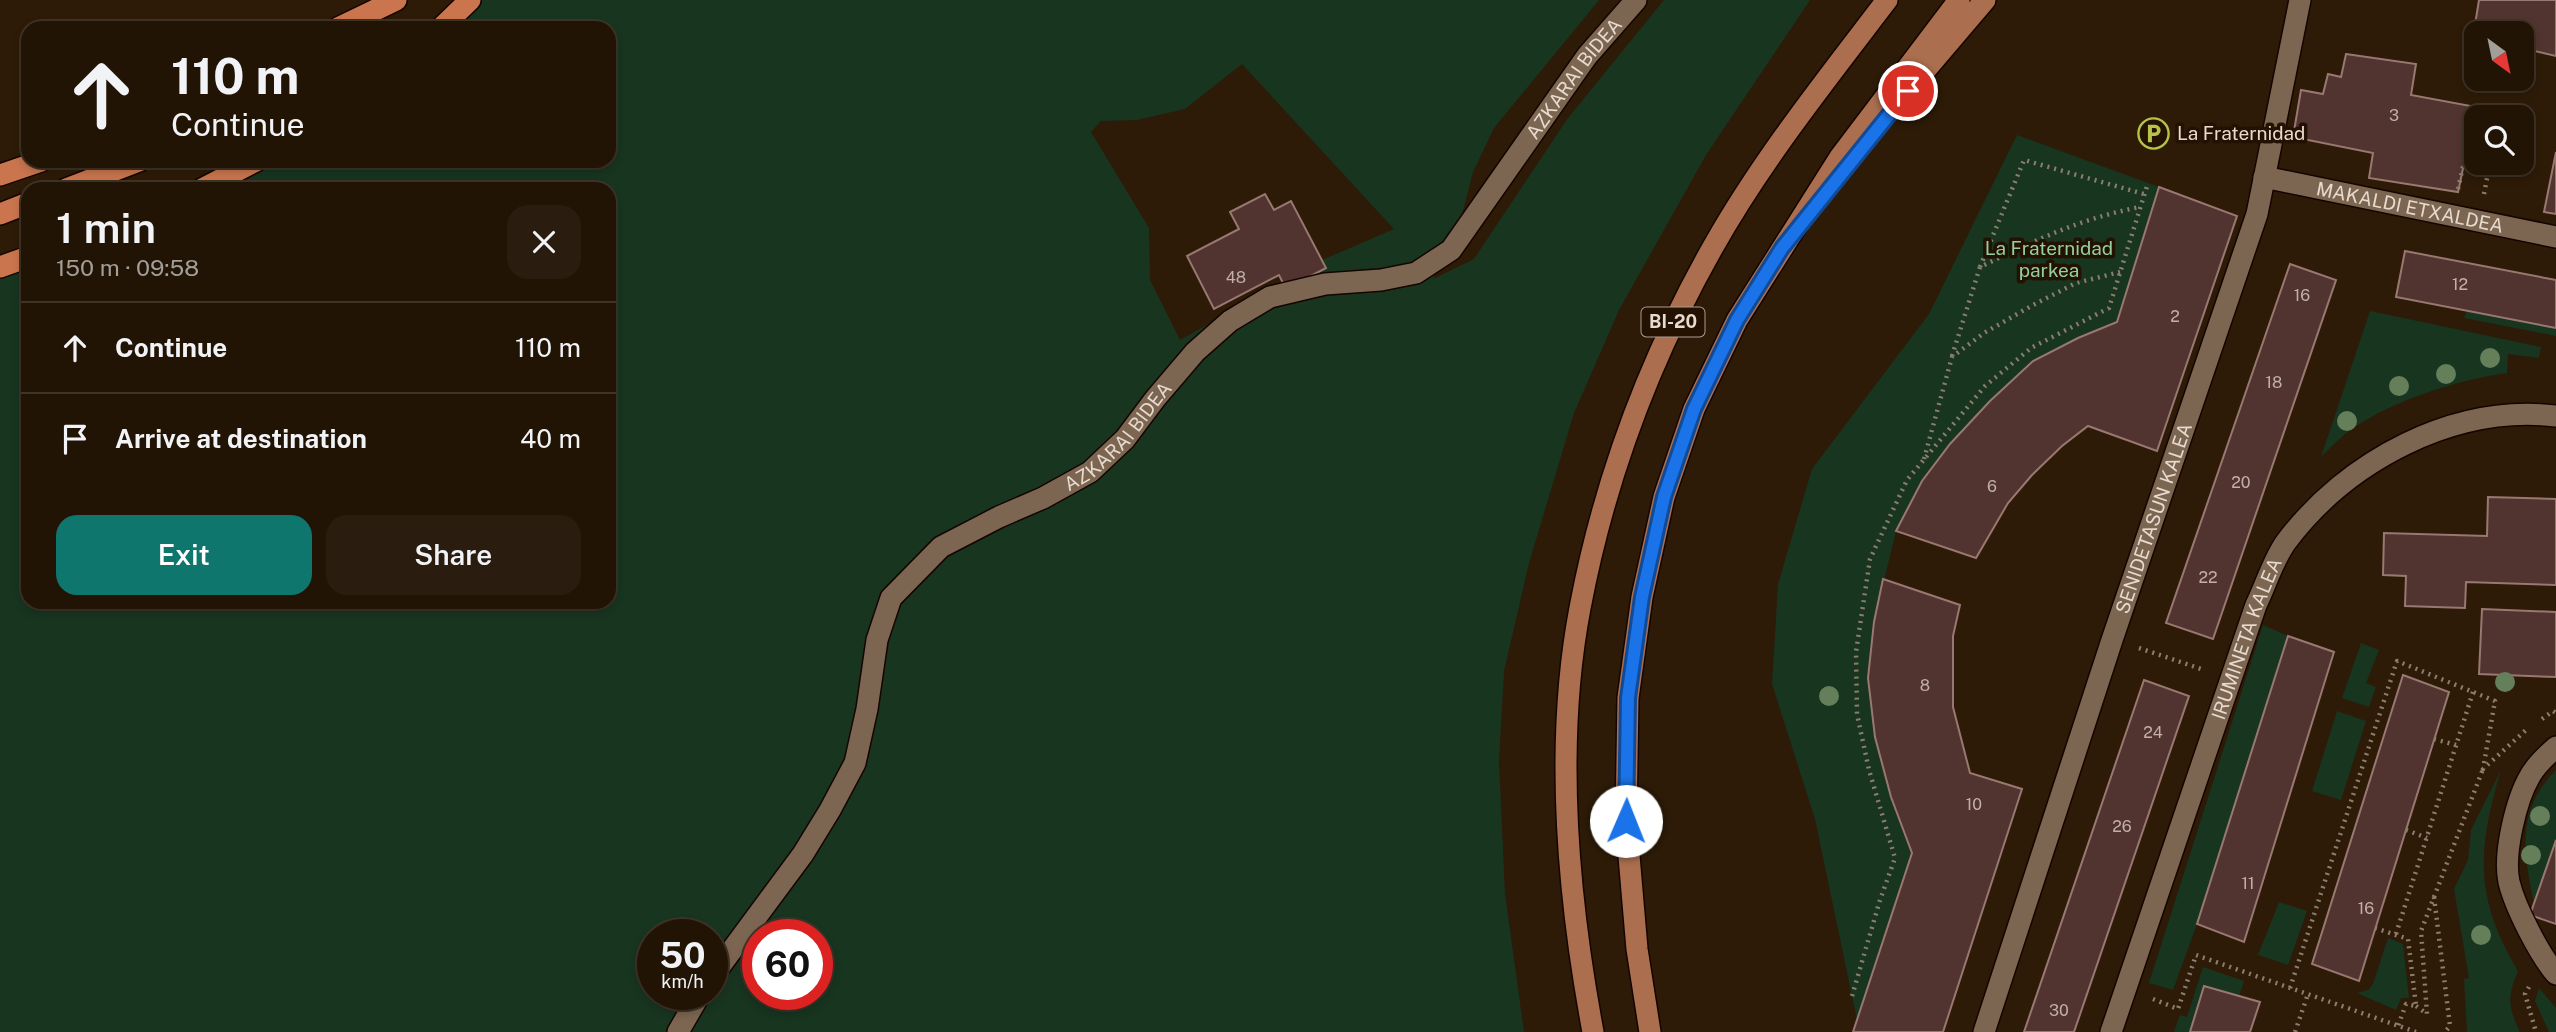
<!DOCTYPE html>
<meta charset="utf-8">
<style>
body{margin:0;font-family:"Public Sans",sans-serif;background:#2a1d0f;color:#f1f3f6;height:100vh;display:flex;flex-direction:column;font-size:26px;white-space:nowrap}
*{box-sizing:border-box;margin:0}
p{font-size:23px;color:#a29e9a}
.icon{flex:none;width:38px;height:38px;fill:none;stroke:currentColor;stroke-width:2;stroke-linecap:round;stroke-linejoin:round}
.map{position:relative;flex:1;overflow:hidden}
.side{position:absolute;left:21px;top:182px;width:595px;height:427px;display:flex;flex-direction:column;background:#221405;border-radius:21px;box-shadow:0 4px 10px #0003,0 0 0 2px #3f3327}
.side>*{flex:none}
.hud{position:absolute;left:21px;top:21px;width:595px;height:147px;border-radius:21px;box-shadow:0 4px 10px #0003,0 0 0 2px #3f3327;background:#221405;color:#f1f3f6;overflow:hidden}
.needle{width:46px;rotate:147deg}
.tools{position:absolute;left:2464px;top:21px;display:grid;gap:14px}
.tools a{display:grid;place-items:center;width:70px;height:70px;border-radius:14px;background:#221405;box-shadow:0 4px 10px #0003,0 0 0 2px #3f3327;font-size:35px}
.speed{position:absolute;left:637px;top:919px;display:flex;gap:14px;font-size:35px;font-weight:700;text-align:center}
.speed>*{display:grid;place-content:center;width:91px;height:91px;border-radius:50%;background:#221405;box-shadow:0 4px 10px #0003,0 0 0 2px #3f3327;line-height:1}
.speed small{font-size:18px;font-weight:400}
.speed .limit{border:10px solid #d22;background:#fff;color:#111}
.pin{position:absolute;display:grid;place-items:center;width:60px;height:60px;color:#fff;margin:-30px;border:4px solid #fff;border-radius:50%;box-shadow:0 2px 7px #0007}
.me{position:absolute;width:77px;margin:-38px;rotate:1deg;stroke-linejoin:round;filter:drop-shadow(0 0 5px #0008)}
.turn{display:flex;align-items:center;gap:24px;height:147px;padding:0 35px;font-size:32px}
.turn .icon{width:91px;height:91px;stroke-width:2.5}
.turn b{display:block;font-size:49px;line-height:60px}
.round{display:grid;place-items:center;flex:none;width:74px;height:74px;border-radius:21px;background:#2a1d0f}
.overview{display:flex;align-items:center;justify-content:space-between;height:119px;padding:0 35px}
h1{font-size:42px;font-weight:600;line-height:52px}
.action{display:flex;gap:14px;margin-top:auto;padding:14px 35px}
.action a{flex:1;height:80px;border-radius:21px;background:#0f766e;color:#fff;font-size:28px;font-weight:600;line-height:80px;text-align:center}
.action a+a{background:#2a1d0f;color:#f1f3f6}
ul{padding:0;list-style:none}
li{display:flex;align-items:center;gap:21px;height:91px;padding:0 35px;border-top:2px solid #3f3327}
li div{flex:1}
li b{display:block;font-size:26px}
li em{font-style:normal}
.map>svg:first-child{display:block}
</style>
<div class="map">
<svg width="2556" height="1032" viewBox="0 0 2556 1032">
<rect width="100%" height="100%" fill="#2d1b07"/>
<path fill="#183520" fill-rule="evenodd" d="M467 0H1599L1494 128 1473 172 1460 222 1433 279 1474 259 1568 118 1664 0H1810L1706 155 1619 310 1574 413 1529 563 1504 671 1499 761 1505 894 1524 1032H0V267L28 256V602H609V189H190L256 161H609V28H440ZM1242 64 1394 229 1320 261 1180 340 1150 280 1149 228 1091 132 1101 121 1137 120 1185 109ZM653 934H712V994H653ZM758 934H817V994H758Z
M2017 135 2159 187 2117 322 2078 338 2033 361 1990 401 1950 444 1922 481 1896 531 1874 622 1868 678 1875 738 1891 797 1912 853 1857 1020 1815 819 1772 684 1778 584 1812 469 1929 314Z
M2370 311 2541 347 2539 358 2508 354 2507 373C2456 380 2391 401 2349 431 2339 438 2330 449 2321 457Z
M2467 311 2556 328V336L2464 318Z
M2263 625 2288 636 2197 924 2173 990 2149 983Z
M2361 643 2379 650 2366 683 2376 687 2369 707 2342 698Z
M2337 711 2366 721 2341 800 2312 791Z
M2501 770C2477 850 2474 897 2518 971 2507 997 2508 1007 2520 1032H2467L2464 979 2469 978 2454 889 2468 860 2471 830Z
M2556 770V840L2534 904C2524 852 2515 812 2556 770Z
M2279 902 2307 911 2288 965 2258 955Z
M2388 938 2403 944 2409 998H2401L2396 1010 2357 993 2368 990 2373 984Z
M2203 967 2244 981 2239 996 2204 986 2190 1032H2174L2180 1015 2187 1017Z
M2539 988 2556 1008V1032H2549L2535 1001Z"/>
<path fill="#51342f" stroke="#997871" stroke-width="2" d="M2479 0H2556V56L2522 48V33H2476V38L2473 37Z
M2346 54 2416 64 2411 95 2476 107 2458 192 2369 178 2373 153 2293 137 2301 90 2323 94 2328 74 2341 77Z
M2556 152V214L2544 212Z
M2159 187 2237 216 2157 451 2088 426 2062 446 2032 475 2008 503 1976 558 1896 531 1922 481 1950 444 1990 401 2033 361 2078 338 2117 322Z
M1265 194 1274 210 1291 201 1326 268 1286 289 1279 275 1214 309 1187 256 1239 229 1230 212Z
M2405 251 2556 280V328L2396 297Z
M2290 264 2336 280 2213 639 2166 623Z
M2488 497 2556 499V585L2466 582 2465 608 2405 606 2406 576 2383 575 2384 533 2487 536Z
M1883 579 1960 605 1953 636V707L1970 773 2022 789 1943 1032H1853L1912 853 1891 797 1875 737 1868 678 1874 622Z
M2482 609 2556 612V677L2479 674Z
M2288 636 2334 652 2244 942 2197 924Z
M2403 675 2449 692 2359 981 2312 964Z
M2144 680 2189 696 2074 1032H2024Z
M2556 840V924L2530 915Z
M2204 986 2260 1002 2250 1032H2190Z"/>
<g fill="none" stroke-linecap="round" stroke-linejoin="round">
<defs>
<g id="street">
<path id="s1" d="M2264 177 2556 237"/>
<path d="M2556 747C2547 755 2536 765 2530 776 2516 800 2503 854 2509 882 2515 907 2539 954 2556 974"/>
<path id="s2" d="M712 977 803 854 830 810 855 763 867 709 877 640 891 598 941 547 999 517 1043 498 1090 472 1125 439 1155 399 1195 352 1230 321 1270 297 1325 284 1381 280 1416 273 1451 250 1587 56 1636 0"/>
<path d="M678 1032 700 994"/>
<path id="s3" d="M1984 1032 2112 640 2257 214 2300 0"/>
<path id="s4" d="M2111 1032 2256 605C2266 585 2273 560 2286 542 2347 461 2453 404 2556 416"/>
</g>
<path id="primary" d="M1899 101 1985 0
M1593 1032C1568 898 1554 744 1580 608 1604 481 1649 360 1713 247 1762 160 1826 80 1887 0
M1650 1032 1637 949 1626 821 1628 698 1642 597 1664 497 1694 409 1737 320 1840 157 1959 0"/>
<path id="highway" d="M338 28 396 0
M441 28 470 0
M0 175 41 161
M66 189 139 161
M202 189 256 161
M0 214 28 203
M0 267 28 257"/>
</defs>
<use href="#street" stroke="#150500" stroke-width="24"/>
<use href="#primary" stroke="#150500" stroke-width="24"/>
<use href="#highway" stroke="#150500" stroke-width="24"/>
<path stroke="#8c7d6d" stroke-width="4.5" stroke-dasharray="2 5" stroke-linecap="butt" d="M2458 189 2476 107 2501 109 2499 117
M2484 194 2490 163
M1980 267 2024 160 2144 194
M1952 356 1980 267C2036 240 2079 219 2140 207
M1924 459 1952 357 1984 333 2033 305 2076 283 2120 272
M2139 648 2204 670
M2542 719 2553 711 2556 713
M2434 739 2456 745
M2406 830 2427 838
M2434 897 2450 1026 2445 1032
M2375 928 2408 939 2416 1006 2406 1004 2398 1026
M2396 934 2473 692
M2529 987 2525 994 2536 1032
M2290 988 2397 661 2495 701 2483 769 2526 730
M1852 996 1880 900 1895 858 1869 770 1857 714 1856 652 1870 559 1907 480 1985 386 2031 348 2109 308 2148 183
M2153 999 2178 1009 2196 955 2416 1032
M2416 1006 2427 1014 2421 931 2483 769
M2295 1032 2308 994"/>
<use href="#street" stroke="#7d6651" stroke-width="21"/>
<use href="#primary" stroke="#ab6f4f" stroke-width="21"/>
<use href="#highway" stroke="#ca754e" stroke-width="21"/>
</g>
<g fill="#657f5b">
<circle cx="2490" cy="358" r="10"/>
<circle cx="2446" cy="374" r="10"/>
<circle cx="2399" cy="386" r="10"/>
<circle cx="2347" cy="421" r="10"/>
<circle cx="2505" cy="682" r="10"/>
<circle cx="1829" cy="696" r="10"/>
<circle cx="2540" cy="816" r="10"/>
<circle cx="2531" cy="855" r="10"/>
<circle cx="2481" cy="935" r="10"/>
</g>
<g fill="none" stroke-linecap="round" stroke-linejoin="round">
<defs>
<path id="route" d="M1626 821 1628 698 1642 597 1664 497 1694 409 1737 320 1782 248 1908 91"/>
</defs>
<use href="#route" stroke="#114b97" stroke-width="18"/>
<use href="#route" stroke="#1a73e8" stroke-width="12"/>
</g>
<defs>
<symbol id="parking-ring" viewBox="-11 -11 22 22"><circle r="9.5" fill="#231101" stroke="#b6c249" stroke-width="1.5"/><path d="M-3.5-5.5H1a3.5 3.5 0 0 1 0 7H-1V5.5H-3.5ZM-1-3.4V-.6H.8a1.4 1.4 0 0 0 0-2.8Z" fill="#b6c249"/></symbol>
</defs>
<g fill-rule="evenodd">
<use href="#parking-ring" x="2136" y="116" width="35" height="35"/>
</g>
<g text-anchor="middle" stroke-width="7" stroke-linejoin="round" paint-order="stroke">
<g font-size="16" fill="#c2b0a6">
<text x="2394" y="121">3</text>
<text x="1236" y="283">48</text>
<text x="2460" y="290">12</text>
<text x="2302" y="301">16</text>
<text x="2175" y="322">2</text>
<text x="2274" y="388">18</text>
<text x="2241" y="488">20</text>
<text x="1992" y="492">6</text>
<text x="2208" y="583">22</text>
<text x="1925" y="691">8</text>
<text x="2153" y="738">24</text>
<text x="1974" y="810">10</text>
<text x="2122" y="832">26</text>
<text x="2248" y="889">11</text>
<text x="2366" y="914">16</text>
<text x="2059" y="1016">30</text>
</g>
<rect fill="#231101" stroke="#ac9e90" stroke-width="2" x="1641.5" y="307.5" width="63" height="29" rx="5"/>
<g font-size="18" font-weight="bold" fill="#e7dace">
<text x="1673" y="328">BI-20</text>
</g>
<g font-size="19" fill="#e7dace" stroke="#231101">
<text dy="7" stroke="none"><textPath href="#s2" startOffset="1320">AZKARAI BIDEA</textPath></text>
<text dy="7" stroke="none"><textPath href="#s1" startOffset="149">MAKALDI ETXALDEA</textPath></text>
<text dy="7" stroke="none"><textPath href="#s2" startOffset="710">AZKARAI BIDEA</textPath></text>
<text dy="7" stroke="none"><textPath href="#s3" startOffset="541">SENIDETASUN KALEA</textPath></text>
<text dy="7" stroke="none"><textPath href="#s4" startOffset="416">IRUMINETA KALEA</textPath></text>
</g>
<g font-size="19" fill="#e7dace" stroke="#231101" text-anchor="start">
<text x="2177" y="140">La Fraternidad</text>
</g>
<g font-size="19" fill="#93d0a0" stroke="#231101">
<text x="2049" y="255">La Fraternidad<tspan x="2049" dy="22">parkea</tspan></text>
</g>
</g>
</svg>
<div class="tools">
<a><svg class="needle" viewBox="-14 -14 28 28"><path d="M0-13l5 13h-10z" fill="#e53935"/><path d="M0 13l5-13h-10z" fill="#a29e9a"/></svg></a>
<a><svg class="icon" aria-label="search" viewBox="0 0 24 24"><circle cx="10" cy="10" r="6"/><path d="M15 15l6 6"/></svg></a>
</div>
<div class="speed"><div>50<small>km/h</small></div><div class="limit">60</div></div>
<div class="pin" style="left:1908px;top:91px;background:#d93025"><svg class="icon" aria-label="arrive" viewBox="0 0 24 24"><path d="M6 21V4h12l-3 4 3 4H6"/></svg></div>
<svg class="me" style="left:1626px;top:821px" viewBox="-20 -20 40 40"><circle r="19" fill="#fff"/><path d="M0-13L10 11 0 6-10 11z" fill="#1a73e8"/></svg>
<div class="hud">
<div class="turn"><svg class="icon" aria-label="ahead" viewBox="0 0 24 24"><path d="M12 20V5M6 11l6-6 6 6"/></svg><div><b>110 m</b>Continue</div></div>
</div>
<section class="side">
<div class="overview"><div><h1>1 min</h1><p>150 m · 09:58</p></div><a class="round"><svg class="icon" aria-label="close" viewBox="0 0 24 24"><path d="M6 6l12 12M18 6L6 18"/></svg></a></div>
<ul>
<li><svg class="icon" aria-label="ahead" viewBox="0 0 24 24"><path d="M12 20V5M6 11l6-6 6 6"/></svg><div><b>Continue</b></div><em>110 m</em></li>
<li><svg class="icon" aria-label="arrive" viewBox="0 0 24 24"><path d="M6 21V4h12l-3 4 3 4H6"/></svg><div><b>Arrive at destination</b></div><em>40 m</em></li>
</ul>
<div class="action"><a>Exit</a><a>Share</a></div>
</section>
</div>
